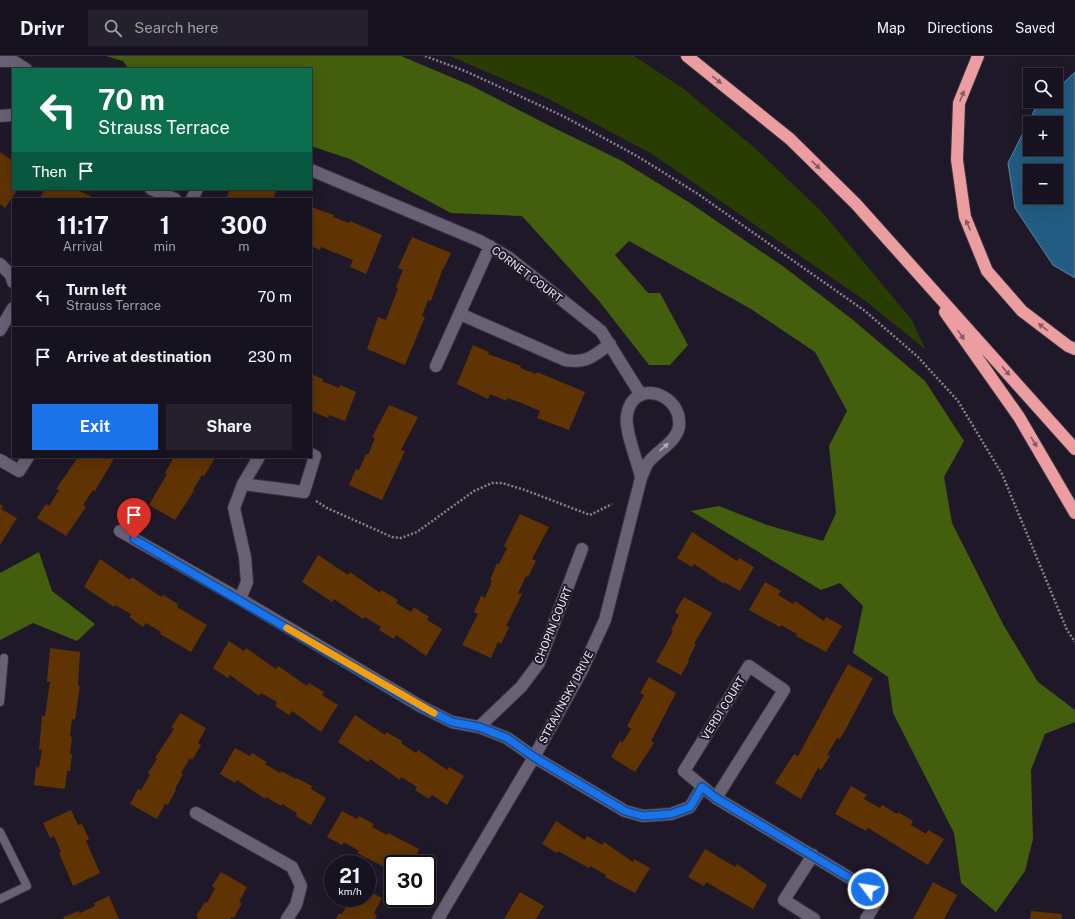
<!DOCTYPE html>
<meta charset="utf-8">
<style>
body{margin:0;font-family:"Public Sans",sans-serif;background:#24202c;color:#f1f3f6;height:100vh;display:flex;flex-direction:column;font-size:15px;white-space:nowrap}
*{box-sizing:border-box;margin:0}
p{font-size:13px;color:#9e9ea4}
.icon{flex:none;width:22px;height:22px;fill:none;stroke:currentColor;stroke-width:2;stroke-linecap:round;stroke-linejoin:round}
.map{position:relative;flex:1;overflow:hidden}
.side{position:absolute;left:12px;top:142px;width:300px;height:260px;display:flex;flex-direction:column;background:#17121f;border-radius:0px;box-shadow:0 4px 16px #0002,0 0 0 1px #36323d}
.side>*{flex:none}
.hud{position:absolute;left:12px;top:12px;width:300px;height:122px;border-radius:0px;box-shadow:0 4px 16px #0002,0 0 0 1px #36323d;background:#0b6e4f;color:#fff;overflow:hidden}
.controls{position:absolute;left:1023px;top:12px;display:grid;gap:8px}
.controls a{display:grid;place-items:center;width:40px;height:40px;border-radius:0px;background:#17121f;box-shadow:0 4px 16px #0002,0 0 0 1px #36323d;font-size:20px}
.speed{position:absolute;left:324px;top:799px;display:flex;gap:8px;font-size:20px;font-weight:700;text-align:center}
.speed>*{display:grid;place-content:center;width:52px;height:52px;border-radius:50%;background:#17121f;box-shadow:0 4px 16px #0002,0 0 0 1px #36323d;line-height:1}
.speed small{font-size:10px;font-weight:400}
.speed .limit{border:2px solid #111;border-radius:6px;background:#fff;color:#111}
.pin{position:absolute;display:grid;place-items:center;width:34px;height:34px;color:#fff;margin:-41px -17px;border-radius:50% 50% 50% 0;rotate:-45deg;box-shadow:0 0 4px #0007}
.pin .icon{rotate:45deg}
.me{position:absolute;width:44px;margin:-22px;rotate:301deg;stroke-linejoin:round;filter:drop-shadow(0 0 3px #0008)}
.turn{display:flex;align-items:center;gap:14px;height:84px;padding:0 20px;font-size:18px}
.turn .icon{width:52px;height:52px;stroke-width:2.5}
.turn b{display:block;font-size:28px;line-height:34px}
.then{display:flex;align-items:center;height:38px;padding:0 20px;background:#0003;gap:8px;font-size:15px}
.eta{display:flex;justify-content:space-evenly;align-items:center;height:68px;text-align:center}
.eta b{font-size:24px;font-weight:700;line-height:28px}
.action{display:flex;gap:8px;margin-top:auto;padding:8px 20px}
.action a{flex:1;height:46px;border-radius:0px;background:#1a73e8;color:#fff;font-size:16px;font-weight:700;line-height:46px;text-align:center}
.action a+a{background:#24202c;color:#f1f3f6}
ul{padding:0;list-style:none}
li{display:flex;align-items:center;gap:12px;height:60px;padding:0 20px;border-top:1px solid #36323d}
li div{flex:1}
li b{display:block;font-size:15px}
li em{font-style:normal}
header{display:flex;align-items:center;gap:24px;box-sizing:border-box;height:56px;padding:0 20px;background:#17121f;border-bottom:1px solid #36323d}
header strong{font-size:19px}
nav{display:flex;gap:22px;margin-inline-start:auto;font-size:14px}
.search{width:280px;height:36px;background:#24202c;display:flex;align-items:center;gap:10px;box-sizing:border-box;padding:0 14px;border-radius:0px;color:#9e9ea4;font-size:15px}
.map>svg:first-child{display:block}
</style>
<header>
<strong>Drivr</strong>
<div class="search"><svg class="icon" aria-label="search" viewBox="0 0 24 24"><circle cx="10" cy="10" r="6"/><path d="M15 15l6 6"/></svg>Search here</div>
<nav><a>Map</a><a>Directions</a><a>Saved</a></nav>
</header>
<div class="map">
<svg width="1075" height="863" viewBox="0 0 1075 863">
<rect width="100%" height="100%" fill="#1f1829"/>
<path fill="#293c02" d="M450 0H634L684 33 755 92 822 156 912 264 925 293 867 246 652 98 547 42Z"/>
<path fill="#435e0d" d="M106 0H401L472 30 548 69 622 105 690 147 784 211 853 264 925 325 964 385 944 421 952 467 1004 570 1038 626 1075 654V666L1045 678 1031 714 1033 783 1025 815 996 856 961 827 954 777 893 657 888 621 853 597 863 550 840 527 821 534 691 455 719 450 767 469 823 485 836 457 829 390 847 355 815 296 751 253 629 185 615 199 648 237H660L688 289 670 309H649L599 245 522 160 451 157 350 103 311 90V13H129L123 5Z
M39 496 52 535 95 568 77 585 33 567 0 584V517Z"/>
<path fill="#225c82" stroke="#5e86a4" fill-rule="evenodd" d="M1075 16V222L1053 209 1015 152 1008 107 1035 53 1044 45H1056V34ZM1030 67H1056V93H1030ZM1030 115H1056V141H1030Z"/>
<path fill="#603302" d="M0 96 13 105V133H18L5 152 0 148Z
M44 133H75L97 143H40Z
M230 133H277L273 143H226Z
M311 151 334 159 333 161 349 167 350 165 382 179 366 218 350 211 353 204 321 191 320 194 311 190Z
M412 181 451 197 444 212H443L431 245 428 244 422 260 425 261 405 309 367 293 378 261 386 264 398 232 396 231 403 214 398 212Z
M473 289 489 296 488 298 521 310 520 312 536 318 537 316 585 336 569 374 537 362 540 355 524 348 507 342V345L490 338 488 343 457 328Z
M311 318 323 323 322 325 339 332 340 329 356 336 345 365 329 359 328 362 311 355Z
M389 349 418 361 401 394 405 395 382 444 349 429 356 413 359 414 366 398 368 399 375 382 372 381Z
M78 401H115L95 435 93 434 83 449 86 451 66 480 37 462 46 448 49 450 59 434 56 433Z
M174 401 177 403 178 401H211L214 404 204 420 202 419 193 434 194 435 175 464 149 449 167 418 165 417Z
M0 448 3 450 1 453 17 462 0 489Z
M520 458 549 471 532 503 536 505 528 521 526 520 518 537 522 538 506 570 509 571 501 588 498 586 491 602 462 589 478 558 474 556 481 540 485 542 492 525 490 524 497 507 499 508 507 492 504 490Z
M692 476 737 505 739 502 754 511 740 535 724 526V528L694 508 692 511 677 502Z
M318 499 348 519 350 516 380 537 381 534 398 544 396 547 411 556 414 551 429 561 427 564 442 573 426 600 396 579 394 583 379 574 381 571 365 561 363 563 334 543 332 546 302 526Z
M100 503 130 524 132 521 161 541 163 539 178 548 177 551 207 569 191 596 160 578 161 576 146 567 143 571 129 561 131 558 115 549 114 551 84 531Z
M765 526 781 535 778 539 793 548 795 545 824 565 826 561 842 570 826 596 796 580 797 578 781 569 780 571 749 554Z
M684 541 712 557 694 588H696L688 604 689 605 681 619 656 606 673 575 671 574 679 559 675 556Z
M229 585 244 595 246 592 276 613 278 610 307 630 309 627 324 636 322 639 338 649 321 676 292 655 289 659 275 650 277 646 261 637 259 640 230 619 228 622 213 612Z
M50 592 80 596 78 630H80L75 664 72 663 70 680 72 681 70 698H72L70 715H67L65 733 34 729 36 711 39 712 42 694H39L42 660H45L50 626H47Z
M848 608 873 622 848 669 840 683 837 682 827 699 830 700 821 714 818 712 801 743 775 727 794 698 798 700Z
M649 621 676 637 651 685 654 687 635 716 611 701 620 685 622 687 631 673 627 670 644 639 640 637Z
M180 657 206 672 198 687 201 689 192 704 190 702 181 717 183 718 175 733 176 734 168 749 165 748 157 763 130 748 138 733 141 734 150 719 148 717 157 703 155 702 174 673 171 672Z
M355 659 385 679 386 676 402 685 401 687 416 697 418 694 447 714 449 711 464 720 447 749 432 739 429 743 415 734 417 731 401 721 400 724 370 703 368 706 338 686Z
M235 692 250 700 252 697 267 706 265 708 280 717 281 715 296 723 297 722 312 730 311 733 326 742 311 769 296 760 297 757 282 748 281 750 266 741 265 743 237 724 235 727 220 718Z
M851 730 867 739 864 743 880 752 882 749 897 758 898 756 913 765 911 769 926 778 928 774 944 783 928 809 868 772 866 775 835 758Z
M71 754 78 769 82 768 89 783 86 785 100 817 73 830 59 797 61 796 54 780 50 782 43 767Z
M342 755 357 763 359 760 374 768 372 771 387 779 388 777 419 793 411 808H393V813L389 811 388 813 357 797 359 795 344 786 342 789 327 781Z
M556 765 585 784 587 780 602 789 604 786 633 806 634 803 650 812 635 837 605 821 606 819 590 810 589 812 558 795 557 797 542 788Z
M705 793 735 811 737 808 767 829 753 853 706 826 704 830 688 821Z
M221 816 247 831 239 846 242 847 234 862 231 861 230 863H197L198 861 196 860 205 846 207 847 215 832 212 830Z
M933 826 957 839 944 863H913Z
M367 834 382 842 374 857 377 859 375 863H336L339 857 342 858 350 843 348 842H367Z
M520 836 544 850 536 863H504Z
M109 840 119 863H64L63 861 78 855 80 857 95 850 94 847Z
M1031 855 1062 858V863H1030Z"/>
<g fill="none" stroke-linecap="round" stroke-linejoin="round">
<defs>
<path id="lane" d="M0 646 4 602
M0 776 27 830 0 843"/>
<path id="street" d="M0 5H13L26 13
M0 60 13 59
M311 114 480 185 508 201 601 275 641 339
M151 133 175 143
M192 143 197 133
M0 208 11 219 13 226
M460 258 565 304C587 308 593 300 610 288
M0 274 13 252
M436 310 490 190
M0 404 19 415 28 401
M243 428 304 436 315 400 311 398
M120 475 240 543 422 651 452 666 479 671 507 682 534 701 625 755 643 760 671 758 690 751 702 731
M240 543 247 526 245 501 234 452 243 428 259 401
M479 671 521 631 539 607 582 493
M716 742 784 634 749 610 684 715 716 742 880 840 866 863
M196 757 292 811 301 830 296 849 287 863
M813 799 784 844 814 863
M438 863 534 701 582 614 605 564 641 422C643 417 645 412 647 408 656 395 676 387 679 371 683 337 633 321 627 359 624 375 638 405 641 422"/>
<path id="highway" d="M687 0 790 83 856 148 1075 393
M978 0 959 47 957 104 965 161 987 215 1022 255 1068 290 1075 293
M945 256 1019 361 1075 457"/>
</defs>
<use href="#lane" stroke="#36313e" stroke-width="10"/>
<use href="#street" stroke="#36313e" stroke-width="14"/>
<use href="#highway" stroke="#36313e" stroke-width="14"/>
<path stroke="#86818f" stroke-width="2.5" stroke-dasharray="2 2" stroke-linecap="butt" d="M425 0 465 15 563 60 637 100 698 138 865 255 918 301 958 345 1002 418 1067 574 1075 586
M316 445 327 452 392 481 401 482 417 476 474 435 492 427H502L525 434 590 459 612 448"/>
<use href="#lane" stroke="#686075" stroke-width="8"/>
<use href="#street" stroke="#686075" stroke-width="12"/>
<use href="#highway" stroke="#eb9da0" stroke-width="12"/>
</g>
<defs><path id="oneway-solid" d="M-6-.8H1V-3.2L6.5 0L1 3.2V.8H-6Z"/></defs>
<g fill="#855a64">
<use href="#oneway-solid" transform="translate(717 24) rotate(39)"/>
<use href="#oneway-solid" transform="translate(962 40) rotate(-68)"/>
<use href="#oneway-solid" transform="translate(816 109) rotate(44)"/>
<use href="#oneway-solid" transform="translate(968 169) rotate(-113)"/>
<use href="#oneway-solid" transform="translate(1043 271) rotate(-143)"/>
<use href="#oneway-solid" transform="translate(961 279) rotate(55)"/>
<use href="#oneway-solid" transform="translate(1006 315) rotate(49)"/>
<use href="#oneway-solid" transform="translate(1034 386) rotate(59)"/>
</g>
<use fill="#b0aaba" href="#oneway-solid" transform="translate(664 391) rotate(-41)"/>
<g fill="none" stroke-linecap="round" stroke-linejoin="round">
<defs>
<path id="route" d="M134 483 422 651 452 666 479 671 507 682 534 701 625 755 643 760 671 758 690 751 702 731 716 742 868 833"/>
</defs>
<use href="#route" stroke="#114b97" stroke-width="10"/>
<use href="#route" stroke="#1a73e8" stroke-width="7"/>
<path stroke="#f59e0b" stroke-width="7" d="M287 572 434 657"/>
</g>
<g text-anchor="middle" stroke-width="4" stroke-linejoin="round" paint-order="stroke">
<g font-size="11" fill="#ebe7f3" stroke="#1f1829">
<text transform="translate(527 218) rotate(37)" y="4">CORNET COURT</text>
<text transform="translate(553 569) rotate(-68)" y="4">CHOPIN COURT</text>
<text transform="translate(566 641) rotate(-62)" y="4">STRAVINSKY DRIVE</text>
<text transform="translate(723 652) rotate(-58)" y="4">VERDI COURT</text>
</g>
</g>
</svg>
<div class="controls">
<a><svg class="icon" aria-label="search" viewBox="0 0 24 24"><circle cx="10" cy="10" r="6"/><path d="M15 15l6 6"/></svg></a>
<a>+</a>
<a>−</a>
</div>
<div class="speed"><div>21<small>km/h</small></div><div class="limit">30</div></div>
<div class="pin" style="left:134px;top:483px;background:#d93025"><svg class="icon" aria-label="arrive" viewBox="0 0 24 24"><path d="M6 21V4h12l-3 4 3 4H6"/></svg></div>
<svg class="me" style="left:868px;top:833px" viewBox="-20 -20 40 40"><circle r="17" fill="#1a73e8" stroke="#fff" stroke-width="3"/><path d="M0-11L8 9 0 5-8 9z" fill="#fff"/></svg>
<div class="hud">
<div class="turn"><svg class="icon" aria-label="left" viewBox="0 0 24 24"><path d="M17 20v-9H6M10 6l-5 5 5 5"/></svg><div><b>70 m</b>Strauss Terrace</div></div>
<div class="then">Then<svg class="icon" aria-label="arrive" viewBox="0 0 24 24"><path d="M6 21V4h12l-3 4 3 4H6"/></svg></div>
</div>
<section class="side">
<div class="eta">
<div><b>11:17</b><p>Arrival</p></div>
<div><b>1</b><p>min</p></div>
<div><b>300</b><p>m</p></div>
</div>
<ul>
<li><svg class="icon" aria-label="left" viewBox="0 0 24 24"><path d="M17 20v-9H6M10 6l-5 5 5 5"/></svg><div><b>Turn left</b><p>Strauss Terrace</p></div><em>70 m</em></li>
<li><svg class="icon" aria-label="arrive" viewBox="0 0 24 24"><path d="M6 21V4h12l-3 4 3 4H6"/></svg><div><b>Arrive at destination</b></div><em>230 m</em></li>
</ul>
<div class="action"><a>Exit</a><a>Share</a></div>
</section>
</div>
